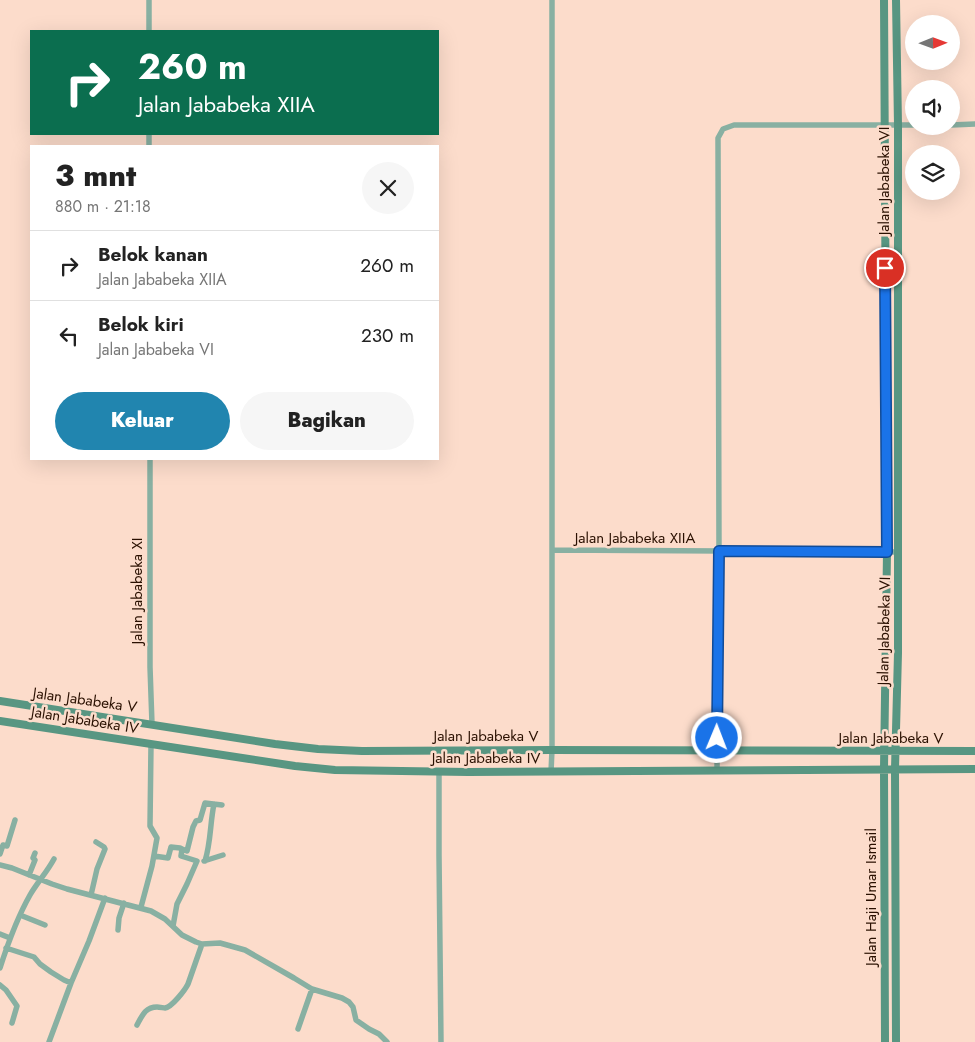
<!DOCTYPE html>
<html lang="id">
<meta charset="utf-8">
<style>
body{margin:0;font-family:Jost,sans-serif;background:#f6f6f6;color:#222;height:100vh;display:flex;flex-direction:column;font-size:19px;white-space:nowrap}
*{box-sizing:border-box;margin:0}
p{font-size:16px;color:#767676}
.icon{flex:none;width:28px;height:28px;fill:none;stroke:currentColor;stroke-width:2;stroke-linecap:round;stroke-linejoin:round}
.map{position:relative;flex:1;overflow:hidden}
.details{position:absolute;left:30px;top:145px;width:409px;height:315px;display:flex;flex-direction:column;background:#fff;border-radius:0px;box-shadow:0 5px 20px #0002}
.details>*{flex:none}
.hud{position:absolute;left:30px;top:30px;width:409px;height:105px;border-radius:0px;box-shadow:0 5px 20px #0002;background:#0b6e4f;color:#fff;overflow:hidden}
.needle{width:32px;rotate:89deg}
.tools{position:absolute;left:905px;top:15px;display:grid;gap:10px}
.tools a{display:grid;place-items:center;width:55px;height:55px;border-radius:50%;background:#fff;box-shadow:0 5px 20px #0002;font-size:25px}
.pin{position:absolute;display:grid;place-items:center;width:42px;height:42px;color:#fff;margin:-21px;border:2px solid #fff;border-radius:50%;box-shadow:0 1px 5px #0007}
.me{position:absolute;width:55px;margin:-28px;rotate:1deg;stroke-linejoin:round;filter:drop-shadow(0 0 4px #0008)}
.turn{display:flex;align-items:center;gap:18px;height:105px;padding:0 25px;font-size:22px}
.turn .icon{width:65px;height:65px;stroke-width:2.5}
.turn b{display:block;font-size:35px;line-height:42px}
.round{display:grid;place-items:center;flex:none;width:52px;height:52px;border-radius:26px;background:#f6f6f6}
.summary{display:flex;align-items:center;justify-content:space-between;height:85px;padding:0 25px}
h1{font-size:30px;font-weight:800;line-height:38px}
.primary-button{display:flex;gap:10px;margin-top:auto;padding:10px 25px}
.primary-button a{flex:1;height:58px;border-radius:30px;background:#2185af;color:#fff;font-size:20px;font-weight:800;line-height:58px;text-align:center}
.primary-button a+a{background:#f6f6f6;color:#222}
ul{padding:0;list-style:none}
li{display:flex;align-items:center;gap:15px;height:70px;padding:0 25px;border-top:1px solid #e0e0e0}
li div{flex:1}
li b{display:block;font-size:19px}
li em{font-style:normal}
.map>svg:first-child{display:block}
</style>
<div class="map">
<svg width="975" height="1042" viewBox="0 0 975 1042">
<rect width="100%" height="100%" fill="#fcdccb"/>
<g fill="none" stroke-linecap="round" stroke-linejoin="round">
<path stroke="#88b0a2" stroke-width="5.5" d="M149 0V31
M951 125 975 124
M149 134V146
M150 459V667L152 724
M552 550 898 552
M717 770 719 551 718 138 723 129 734 125H914
M439 772V855L441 1042
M551 772 552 750V0
M182 849 187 851 193 827 196 821 200 820 205 803 222 805
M0 854 3 845 7 846 15 820
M154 856 168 858 171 847 180 848 182 849 181 856 197 861 187 884 177 904 173 926
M204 861 223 855
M205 861C211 842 210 823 214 804
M0 865 12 868 52 884 67 889 151 911 165 919 182 935 196 942 202 944 220 943 245 950 294 978 312 989 342 998 349 1002 353 1007 356 1020 369 1029 379 1034 387 1042
M29 875 35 860 33 858 35 853
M91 895 97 869 105 849 104 847 96 842
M141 907 152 866 157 838 150 826 151 745
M20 915 45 925
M118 930 119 918 124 903
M0 934 10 938
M6 948 34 957 40 964 51 972 64 980 71 983
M0 968C8 943 17 918 30 895 37 883 47 872 54 859
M0 985 6 990 17 1006 12 1023
M137 1025C142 1016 145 1007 157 1007 159 1007 164 1008 165 1008 172 1007 185 990 188 984L202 944
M298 1029 312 989
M49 1042 71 983 89 941 105 898"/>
<path stroke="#589682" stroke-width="8" d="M884 0 887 552 884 769 885 1042
M896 0 898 125V653L895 769 896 1042
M0 701 275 744 318 749 362 751 552 750 975 751
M0 721 295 766 335 770 468 772 975 769"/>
</g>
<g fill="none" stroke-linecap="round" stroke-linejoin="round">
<defs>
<path id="route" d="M717 738 719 551 887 552 885 268"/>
</defs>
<use href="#route" stroke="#114b97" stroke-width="12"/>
<use href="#route" stroke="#1a73e8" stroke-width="9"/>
</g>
<g text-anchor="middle" stroke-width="5" stroke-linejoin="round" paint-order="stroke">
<g font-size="15" fill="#2a1001" stroke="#fcdccb">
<text transform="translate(884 181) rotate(-90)" y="5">Jalan Jababeka VI</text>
<text x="635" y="543">Jalan Jababeka XIIA</text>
<text transform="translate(137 591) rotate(-90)" y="5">Jalan Jababeka XI</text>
<text transform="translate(884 631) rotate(-89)" y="5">Jalan Jababeka VI</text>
<text transform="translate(85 700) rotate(8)" y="5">Jalan Jababeka V</text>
<text transform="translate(85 720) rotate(9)" y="5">Jalan Jababeka IV</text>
<text x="486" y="741">Jalan Jababeka V</text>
<text x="891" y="743">Jalan Jababeka V</text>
<text x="486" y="763">Jalan Jababeka IV</text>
<text transform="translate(871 897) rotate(-90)" y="5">Jalan Haji Umar Ismail</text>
</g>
</g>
</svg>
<div class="tools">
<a><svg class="needle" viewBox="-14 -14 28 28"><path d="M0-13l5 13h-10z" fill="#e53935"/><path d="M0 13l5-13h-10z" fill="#767676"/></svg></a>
<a><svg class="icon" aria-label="sound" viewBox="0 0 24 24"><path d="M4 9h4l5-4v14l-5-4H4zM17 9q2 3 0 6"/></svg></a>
<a><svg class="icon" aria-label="layers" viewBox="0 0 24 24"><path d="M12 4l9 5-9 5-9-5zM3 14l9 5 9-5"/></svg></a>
</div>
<div class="pin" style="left:885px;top:268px;background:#d93025"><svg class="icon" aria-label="arrive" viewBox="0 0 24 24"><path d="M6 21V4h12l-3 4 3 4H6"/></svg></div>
<svg class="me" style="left:717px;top:738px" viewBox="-20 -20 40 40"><circle r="17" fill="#1a73e8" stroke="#fff" stroke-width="3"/><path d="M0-11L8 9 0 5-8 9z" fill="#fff"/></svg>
<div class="hud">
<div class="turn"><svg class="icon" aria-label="right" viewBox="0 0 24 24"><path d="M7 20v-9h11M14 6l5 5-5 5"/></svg><div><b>260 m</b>Jalan Jababeka XIIA</div></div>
</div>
<section class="details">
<div class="summary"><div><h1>3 mnt</h1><p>880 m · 21:18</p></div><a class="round"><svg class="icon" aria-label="close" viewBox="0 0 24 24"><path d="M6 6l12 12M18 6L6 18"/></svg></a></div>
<ul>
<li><svg class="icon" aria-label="right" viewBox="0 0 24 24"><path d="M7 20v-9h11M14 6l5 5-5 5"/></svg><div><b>Belok kanan</b><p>Jalan Jababeka XIIA</p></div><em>260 m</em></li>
<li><svg class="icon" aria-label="left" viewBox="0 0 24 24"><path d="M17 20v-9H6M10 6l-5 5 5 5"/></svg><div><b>Belok kiri</b><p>Jalan Jababeka VI</p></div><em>230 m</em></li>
</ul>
<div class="primary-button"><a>Keluar</a><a>Bagikan</a></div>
</section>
</div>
